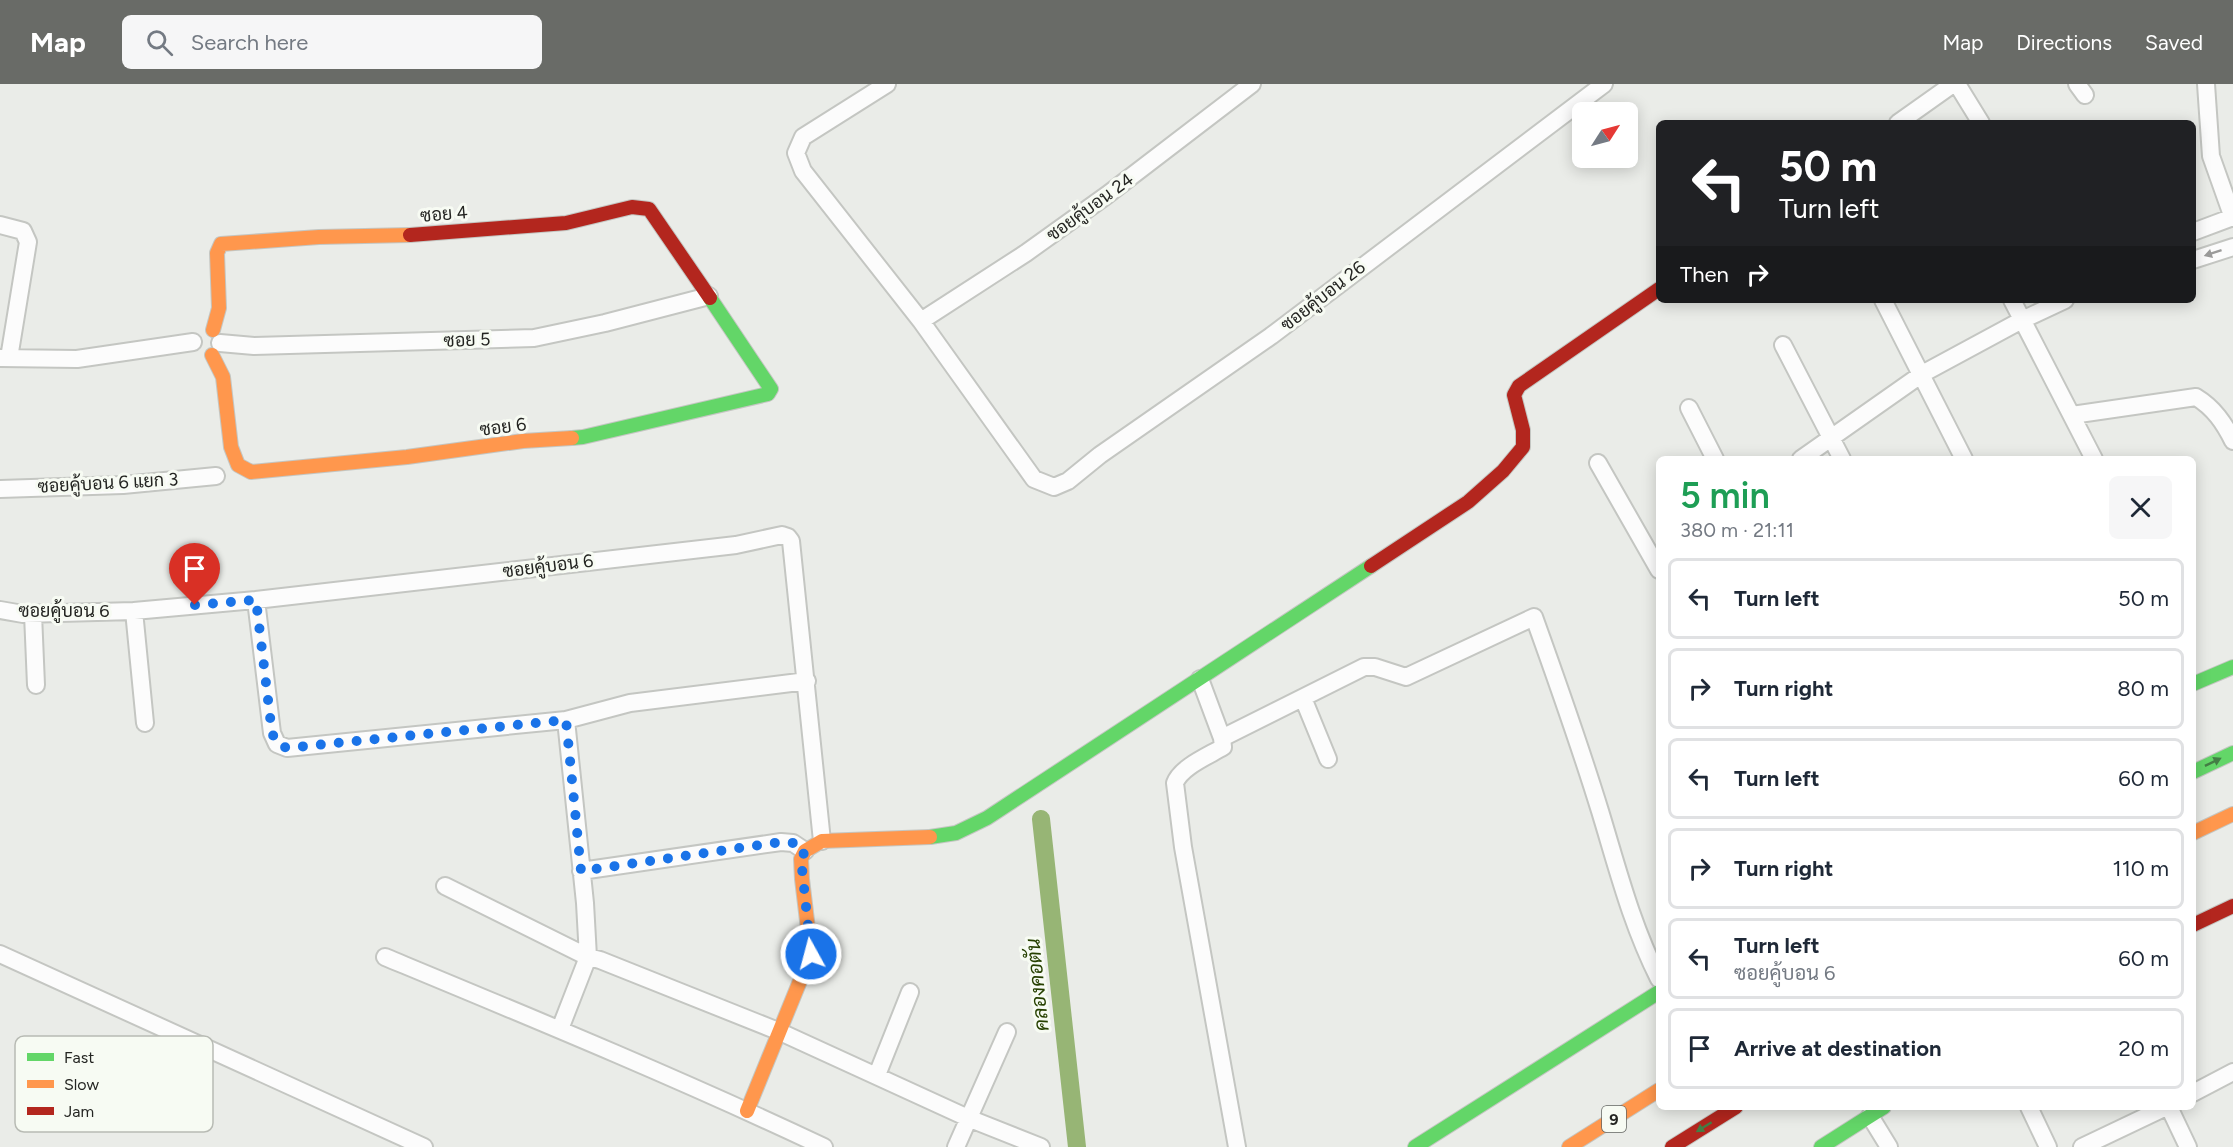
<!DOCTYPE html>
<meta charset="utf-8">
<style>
body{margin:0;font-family:Figtree,Sarabun,sans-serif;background:#f6f6f7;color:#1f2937;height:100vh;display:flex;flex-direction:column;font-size:22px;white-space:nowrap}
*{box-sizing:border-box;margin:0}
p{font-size:20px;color:#747a83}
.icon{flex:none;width:33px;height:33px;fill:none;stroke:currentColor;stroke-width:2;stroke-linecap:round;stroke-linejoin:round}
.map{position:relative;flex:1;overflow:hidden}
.sheet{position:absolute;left:1656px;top:372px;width:540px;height:654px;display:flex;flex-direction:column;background:#fff;border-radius:9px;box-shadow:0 3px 15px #0003}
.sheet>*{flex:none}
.hud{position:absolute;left:1656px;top:36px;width:540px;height:183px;border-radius:9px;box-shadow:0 3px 15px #0003;background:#202124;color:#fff;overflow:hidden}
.needle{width:39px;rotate:54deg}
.tools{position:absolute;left:1572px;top:18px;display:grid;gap:12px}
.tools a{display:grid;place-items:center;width:66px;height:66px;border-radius:9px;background:#fff;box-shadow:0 3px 15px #0003;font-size:30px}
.pin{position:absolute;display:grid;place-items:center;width:51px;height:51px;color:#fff;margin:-62px -26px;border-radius:50% 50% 50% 0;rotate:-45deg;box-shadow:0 0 6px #0007}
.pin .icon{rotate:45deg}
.me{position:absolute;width:66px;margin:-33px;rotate:353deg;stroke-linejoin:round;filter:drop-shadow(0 0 4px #0008)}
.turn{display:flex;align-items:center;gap:21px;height:126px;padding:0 24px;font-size:27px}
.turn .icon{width:78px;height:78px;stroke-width:2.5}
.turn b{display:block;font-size:42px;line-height:51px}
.then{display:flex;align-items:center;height:57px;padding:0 24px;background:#0003;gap:12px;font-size:22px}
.round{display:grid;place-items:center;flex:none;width:63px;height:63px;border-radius:9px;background:#f6f6f7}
.headline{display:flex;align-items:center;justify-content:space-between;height:102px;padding:0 24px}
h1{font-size:36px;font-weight:600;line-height:45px;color:#1e9e55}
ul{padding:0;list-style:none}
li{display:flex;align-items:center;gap:18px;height:81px;margin:0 12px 9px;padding:0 12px;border:3px solid #e0e1e3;border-radius:9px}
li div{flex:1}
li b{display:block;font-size:22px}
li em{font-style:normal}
header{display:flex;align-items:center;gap:36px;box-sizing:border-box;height:84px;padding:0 30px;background:#696b67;color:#fff}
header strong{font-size:28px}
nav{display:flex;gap:33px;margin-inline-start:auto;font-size:21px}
.search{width:420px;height:54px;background:#f6f6f7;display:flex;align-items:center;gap:15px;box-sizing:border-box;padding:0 21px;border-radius:9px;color:#747a83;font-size:22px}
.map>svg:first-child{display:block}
</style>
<header>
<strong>Map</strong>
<div class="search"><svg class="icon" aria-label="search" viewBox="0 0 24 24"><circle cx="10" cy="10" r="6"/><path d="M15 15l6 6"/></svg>Search here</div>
<nav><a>Map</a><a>Directions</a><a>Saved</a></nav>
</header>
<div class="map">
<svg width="2233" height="1063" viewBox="0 0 2233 1063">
<rect width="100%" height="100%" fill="#eaece8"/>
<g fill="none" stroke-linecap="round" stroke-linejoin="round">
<path stroke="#97b575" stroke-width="18" d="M1041 735 1077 1063"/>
<defs>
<path id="street" d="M887 0 803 53 796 69 803 87 921 237 1034 395 1054 403 1068 397 1100 371 1271 252 1604 0
M1957 0 1981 39
M2077 0 2085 11
M2206 0 2211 72 2233 134
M1898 39 1953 0
M0 141 23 147 28 158 9 274
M2193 148 2233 133
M2193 176 2233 163
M1883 216 1964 375
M2012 216 2094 375
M921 237 1026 169 1107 111 1252 0
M220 259 254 262 534 254 605 239 709 212
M1783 261 1842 375
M0 274 77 275 193 258
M1689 324 1715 375
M2072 331 2196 313C2214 324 2224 339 2233 357
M1801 375 1922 290 2022 236 2065 216
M1598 379 1659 486
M0 405 123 401 216 392
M256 516 272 649 277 660 287 664 566 636 630 619 807 597
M0 526 23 530 134 527 256 516 736 461 782 451 788 453 791 457 822 757
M134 527 145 639
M33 530 36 601
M1200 595 1222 654 1223 663C1208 672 1181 683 1175 699L1183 763 1237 1063
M1303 614 1328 675
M1222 654 1364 583H1375L1406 593 1534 533C1557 597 1580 662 1600 727 1618 786 1631 839 1659 895
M581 787 781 758 793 759 805 767
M445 802 588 873 600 876 778 947 968 1034 1041 1063
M0 870 424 1063
M385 873C532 934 680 995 824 1063
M560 945 588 873 585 819 566 636
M877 991 910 908
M2193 1009 2233 988
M2029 1023 2048 1063
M2169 1023 2188 1063
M1870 1032 1889 1063
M956 1063 1007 948
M2082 1063 2166 1023"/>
<path id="fast" d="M572 354 583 353 768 310 771 305 710 214
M2193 600 2233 583
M2193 688 2233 669
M930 753 956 749 987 734 1371 482
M1415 1063 1659 908
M1821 1063 1884 1023"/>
<path id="slow" d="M213 246 219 224 217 169 221 160 319 153 410 151
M212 271 223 293 231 363 238 381 251 388 407 373 523 357 572 354
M2193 749 2233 730
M747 1027 811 870 802 795 801 775 805 767 822 757 930 753
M1569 1063 1659 1006"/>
<path id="jam" d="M410 151 566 139 632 123 649 125 710 214
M1371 482 1468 418 1503 387 1523 363V346L1514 311 1519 302 1659 205
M2193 841 2233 822
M1672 1063 1736 1023"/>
</defs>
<use href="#street" stroke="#c4c6c2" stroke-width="20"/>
<use href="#fast" stroke="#c4c6c2" stroke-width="16"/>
<use href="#slow" stroke="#c4c6c2" stroke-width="16"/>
<use href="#jam" stroke="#c4c6c2" stroke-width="16"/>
<use href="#street" stroke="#fcfcfc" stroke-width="16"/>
<use href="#fast" stroke="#63d668" stroke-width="14"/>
<use href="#slow" stroke="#ff974d" stroke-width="14"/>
<use href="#jam" stroke="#b3261e" stroke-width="14"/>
</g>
<defs><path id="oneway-solid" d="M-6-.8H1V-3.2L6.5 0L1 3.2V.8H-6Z" transform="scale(1.5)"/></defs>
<use fill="#9b9b9a" href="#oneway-solid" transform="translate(2213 169) rotate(162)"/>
<g fill="#447e45">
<use href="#oneway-solid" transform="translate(2213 678) rotate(-26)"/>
<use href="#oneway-solid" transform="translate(1704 1043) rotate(148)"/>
</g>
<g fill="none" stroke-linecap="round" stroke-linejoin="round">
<path stroke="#1a73e8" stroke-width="10" stroke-dasharray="0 18" d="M195 521 256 516 272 649 277 660 287 664 566 636 581 787 781 758 794 759 805 767 801 775 811 870"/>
</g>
<g text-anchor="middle" stroke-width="6" stroke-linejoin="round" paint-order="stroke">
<rect fill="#f7fbf3" stroke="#636561" stroke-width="1.5" x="1602" y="1022" width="24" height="26" rx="4.5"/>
<g font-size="16" font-weight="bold" fill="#242522">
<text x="1614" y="1041">9</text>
</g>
<g font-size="18" fill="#242522" stroke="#f7fbf3">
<text transform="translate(1090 123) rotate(-36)" y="6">ซอยคู้บอน 24</text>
<text transform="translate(444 130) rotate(-5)" y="6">ซอย 4</text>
<text transform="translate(1323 212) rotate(-38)" y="6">ซอยคู้บอน 26</text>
<text transform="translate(467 256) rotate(-2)" y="6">ซอย 5</text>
<text transform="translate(503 343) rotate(-7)" y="6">ซอย 6</text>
<text transform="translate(108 399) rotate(-3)" y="6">ซอยคู้บอน 6 แยก 3</text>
<text transform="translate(548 482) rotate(-7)" y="6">ซอยคู้บอน 6</text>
<text x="64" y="533">ซอยคู้บอน 6</text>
</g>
<g font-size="20" font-style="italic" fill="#264000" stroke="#f7fbf3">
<text transform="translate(1037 901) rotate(-96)" y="7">คลองคอตัน</text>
</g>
</g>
<rect x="15" y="952" width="198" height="96" rx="9" fill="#f7fbf3" stroke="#b8bbb4" stroke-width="1.5"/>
<rect x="27" y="969" width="27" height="8" fill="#63d668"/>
<rect x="27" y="996" width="27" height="8" fill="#ff974d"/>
<rect x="27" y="1023" width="27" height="8" fill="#b3261e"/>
<g font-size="16" fill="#242522">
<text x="64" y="979">Fast</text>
<text x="64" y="1006">Slow</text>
<text x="64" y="1033">Jam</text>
</g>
</svg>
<div class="tools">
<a><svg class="needle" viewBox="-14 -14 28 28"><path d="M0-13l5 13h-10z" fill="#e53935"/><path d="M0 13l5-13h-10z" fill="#747a83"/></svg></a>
</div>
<div class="pin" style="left:195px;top:521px;background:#d93025"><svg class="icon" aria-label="arrive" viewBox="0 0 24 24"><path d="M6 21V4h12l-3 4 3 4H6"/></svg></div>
<svg class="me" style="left:811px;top:870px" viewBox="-20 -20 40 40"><circle r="17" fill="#1a73e8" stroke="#fff" stroke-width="3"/><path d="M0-11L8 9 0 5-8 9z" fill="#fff"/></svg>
<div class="hud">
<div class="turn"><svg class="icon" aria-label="left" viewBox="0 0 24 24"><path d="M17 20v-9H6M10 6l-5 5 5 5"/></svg><div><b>50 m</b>Turn left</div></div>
<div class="then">Then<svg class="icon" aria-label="right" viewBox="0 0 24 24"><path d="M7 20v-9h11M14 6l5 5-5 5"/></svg></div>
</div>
<section class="sheet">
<div class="headline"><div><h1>5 min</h1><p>380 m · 21:11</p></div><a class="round"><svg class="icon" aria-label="close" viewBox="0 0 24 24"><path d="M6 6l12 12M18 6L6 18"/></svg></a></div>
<ul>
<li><svg class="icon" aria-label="left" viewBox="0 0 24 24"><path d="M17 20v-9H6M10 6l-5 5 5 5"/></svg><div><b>Turn left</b></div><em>50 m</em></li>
<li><svg class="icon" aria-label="right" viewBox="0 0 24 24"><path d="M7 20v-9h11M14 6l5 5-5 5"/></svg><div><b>Turn right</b></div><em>80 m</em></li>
<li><svg class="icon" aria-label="left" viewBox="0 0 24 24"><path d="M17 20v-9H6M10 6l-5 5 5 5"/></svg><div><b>Turn left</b></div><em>60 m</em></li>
<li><svg class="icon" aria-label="right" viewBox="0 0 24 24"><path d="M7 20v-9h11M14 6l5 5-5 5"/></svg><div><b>Turn right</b></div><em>110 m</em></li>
<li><svg class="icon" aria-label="left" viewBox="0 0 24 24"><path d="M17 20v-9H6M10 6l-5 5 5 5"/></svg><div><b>Turn left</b><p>ซอยคู้บอน 6</p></div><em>60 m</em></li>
<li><svg class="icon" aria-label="arrive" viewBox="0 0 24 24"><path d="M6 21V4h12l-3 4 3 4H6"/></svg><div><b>Arrive at destination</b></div><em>20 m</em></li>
</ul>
</section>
</div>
